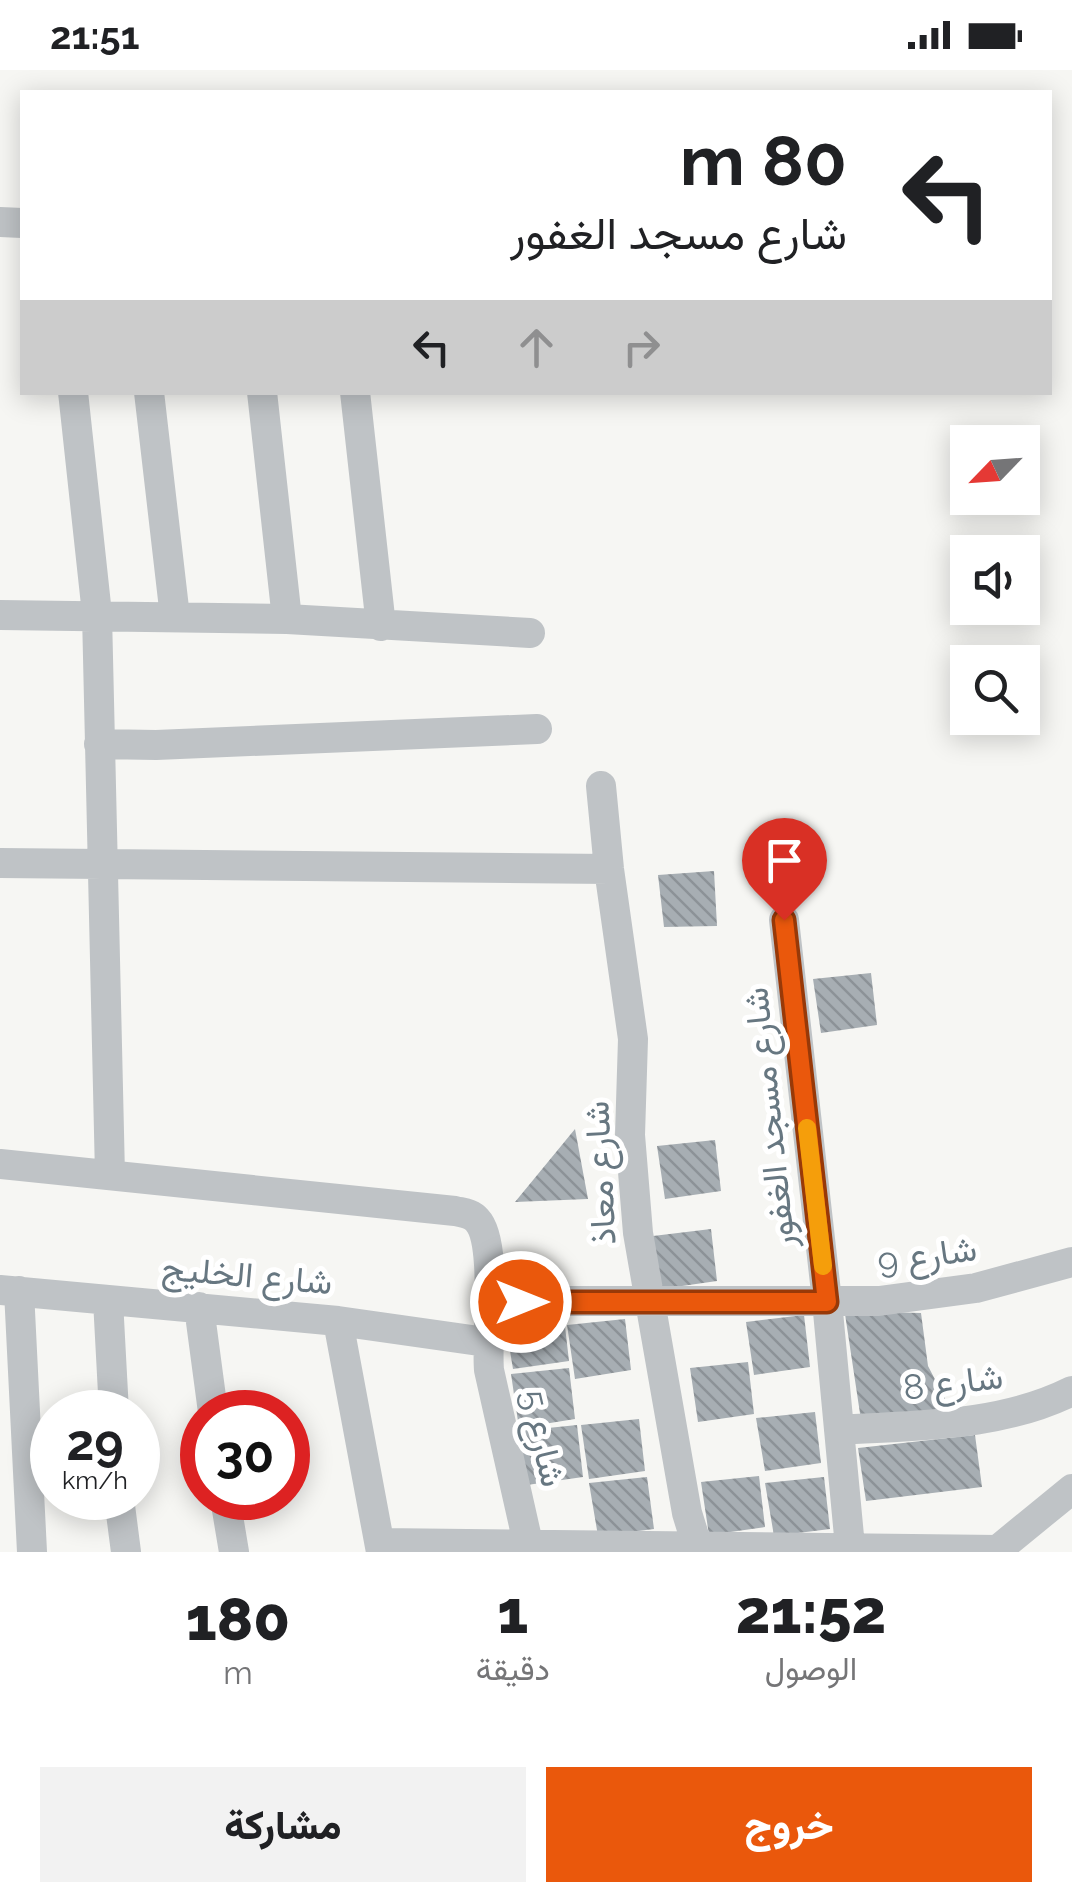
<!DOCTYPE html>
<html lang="ar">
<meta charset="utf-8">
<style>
body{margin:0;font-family:Raleway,Vazirmatn,sans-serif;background:#f2f2f2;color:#202124;direction:rtl;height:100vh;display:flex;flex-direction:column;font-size:38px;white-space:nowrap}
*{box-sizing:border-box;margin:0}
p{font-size:32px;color:#757577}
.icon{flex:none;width:55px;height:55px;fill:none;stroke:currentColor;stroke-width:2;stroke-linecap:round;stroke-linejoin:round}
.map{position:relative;height:1482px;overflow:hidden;direction:ltr}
.sheet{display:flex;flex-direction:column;background:#fff;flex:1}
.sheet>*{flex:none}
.hud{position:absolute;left:20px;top:20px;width:1032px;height:305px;border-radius:0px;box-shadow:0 5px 25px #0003;direction:rtl;background:#fff;color:#202124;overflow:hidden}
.needle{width:65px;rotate:245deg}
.buttons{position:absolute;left:950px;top:355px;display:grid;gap:20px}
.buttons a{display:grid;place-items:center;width:90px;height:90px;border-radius:0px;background:#fff;box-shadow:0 5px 25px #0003;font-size:50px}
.speed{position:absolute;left:30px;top:1320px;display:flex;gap:20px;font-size:50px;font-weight:700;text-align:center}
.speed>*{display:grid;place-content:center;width:130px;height:130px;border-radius:50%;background:#fff;box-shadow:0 5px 25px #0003;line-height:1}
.speed small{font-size:25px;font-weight:400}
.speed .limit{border:15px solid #d22;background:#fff;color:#111}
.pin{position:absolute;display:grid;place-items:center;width:85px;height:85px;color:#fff;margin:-102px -42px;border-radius:50% 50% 50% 0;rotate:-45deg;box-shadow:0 0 10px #0007}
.pin .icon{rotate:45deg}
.me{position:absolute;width:110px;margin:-55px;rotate:90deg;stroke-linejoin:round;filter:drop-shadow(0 0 8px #0008)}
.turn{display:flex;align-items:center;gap:35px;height:210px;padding:0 40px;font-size:45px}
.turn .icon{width:130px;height:130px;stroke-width:2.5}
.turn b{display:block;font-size:70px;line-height:85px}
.lanes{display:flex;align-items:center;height:95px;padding:0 40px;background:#0003;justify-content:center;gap:50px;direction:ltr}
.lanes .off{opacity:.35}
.eta{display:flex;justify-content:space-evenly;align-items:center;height:170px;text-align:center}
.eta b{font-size:60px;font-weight:800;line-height:70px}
.action{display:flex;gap:20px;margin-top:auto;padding:20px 40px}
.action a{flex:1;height:115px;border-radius:0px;background:#ea580c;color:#fff;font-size:40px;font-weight:800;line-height:115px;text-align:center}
.action a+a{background:#f2f2f2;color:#202124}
.status{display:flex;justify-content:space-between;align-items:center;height:70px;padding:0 50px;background:#fff;direction:ltr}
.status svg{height:28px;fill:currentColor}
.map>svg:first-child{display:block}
</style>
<div class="status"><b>21:51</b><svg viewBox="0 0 49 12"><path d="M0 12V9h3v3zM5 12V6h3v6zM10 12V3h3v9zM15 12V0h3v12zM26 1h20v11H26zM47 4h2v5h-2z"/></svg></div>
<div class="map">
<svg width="1072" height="1482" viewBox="0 0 1072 1482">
<defs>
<pattern id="building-back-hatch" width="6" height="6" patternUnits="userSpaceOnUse" patternTransform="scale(2.5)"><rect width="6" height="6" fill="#a7aeb3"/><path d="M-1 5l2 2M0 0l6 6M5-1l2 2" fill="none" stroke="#8c9297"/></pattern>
</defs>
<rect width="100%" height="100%" fill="#f6f6f3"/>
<path fill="url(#building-back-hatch)" d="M714 801 717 856 664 857 658 805Z
M871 903 877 955 821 963 813 909Z
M575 1059 588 1129 515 1132Z
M715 1070 721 1121 665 1129 657 1076Z
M711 1159 717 1211 661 1219 653 1166Z
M563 1239 569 1291 513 1299 504 1245Z
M883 1242 921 1243 928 1296 952 1342 861 1350 845 1244Z
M804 1245 810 1297 754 1305 746 1252Z
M625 1249 631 1300 575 1309 567 1255Z
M748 1292 754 1344 698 1352 690 1298Z
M569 1298 575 1349 519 1358 511 1304Z
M815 1342 821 1393 765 1401 756 1348Z
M639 1349 645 1401 589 1409 581 1355Z
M577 1355 583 1407 527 1415 519 1361Z
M975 1365 982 1417 866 1431 858 1378Z
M759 1406 765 1457 709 1465 701 1412Z
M647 1407 654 1459 598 1466 589 1413Z
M824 1407 830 1459 774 1466 765 1413Z"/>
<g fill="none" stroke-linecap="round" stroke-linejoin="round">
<path stroke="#bfc3c6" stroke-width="30" d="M0 152 22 153
M73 322 97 544 110 1105
M149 322 175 547
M262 322 287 549
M355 322 381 556
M0 545 287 549 530 563
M99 674 156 675 537 659
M601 716 609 799 633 969 630 1065 638 1163 687 1443 699 1482
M0 793 609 799
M784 850 827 1231 850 1477
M0 1094 455 1141C463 1143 471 1143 477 1150 498 1172 486 1267 489 1300L530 1482
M0 1220 338 1251 486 1272
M19 1221 32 1482
M108 1230 114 1342
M489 1231H879L976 1218 1072 1192
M199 1237 213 1342
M338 1251 381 1482
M839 1360C918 1355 1000 1357 1072 1321
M119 1428 126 1482
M225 1428 234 1482
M381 1473 998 1480
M995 1482 1072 1419"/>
</g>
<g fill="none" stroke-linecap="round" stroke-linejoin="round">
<defs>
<path id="route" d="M521 1232H827L784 850"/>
</defs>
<use href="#route" stroke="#983908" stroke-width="25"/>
<use href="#route" stroke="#ea580c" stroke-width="18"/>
<path stroke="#f59e0b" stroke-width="18" d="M807 1058 823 1196"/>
</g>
<g text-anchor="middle" stroke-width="10" stroke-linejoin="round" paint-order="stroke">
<g font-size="35" fill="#677781" stroke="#fff">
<text transform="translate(769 1048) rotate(-96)" y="12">شارع مسجد الغفور</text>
<text transform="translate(600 1103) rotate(-93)" y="12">شارع معاذ</text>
<text transform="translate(927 1185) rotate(-8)" y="12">شارع 9</text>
<text transform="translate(247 1205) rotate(5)" y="12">شارع الخليج</text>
<text transform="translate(953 1312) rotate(-7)" y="12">شارع 8</text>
<text transform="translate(543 1368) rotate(77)" y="12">شارع 5</text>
</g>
</g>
</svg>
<div class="buttons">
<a><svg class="needle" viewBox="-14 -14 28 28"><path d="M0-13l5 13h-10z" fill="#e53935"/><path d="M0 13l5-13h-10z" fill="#757577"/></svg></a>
<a><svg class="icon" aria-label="sound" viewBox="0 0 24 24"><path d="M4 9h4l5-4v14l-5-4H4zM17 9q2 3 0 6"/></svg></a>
<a><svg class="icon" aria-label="search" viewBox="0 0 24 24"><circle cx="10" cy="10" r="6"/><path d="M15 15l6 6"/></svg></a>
</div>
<div class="speed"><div>29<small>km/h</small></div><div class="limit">30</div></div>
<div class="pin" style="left:784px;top:850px;background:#d93025"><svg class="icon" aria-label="arrive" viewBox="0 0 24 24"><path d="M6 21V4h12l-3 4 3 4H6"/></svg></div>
<svg class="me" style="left:521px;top:1232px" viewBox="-20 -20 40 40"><circle r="17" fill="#ea580c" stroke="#fff" stroke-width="3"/><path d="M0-11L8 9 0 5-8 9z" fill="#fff"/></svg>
<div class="hud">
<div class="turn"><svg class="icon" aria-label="left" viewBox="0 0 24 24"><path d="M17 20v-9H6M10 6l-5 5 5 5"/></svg><div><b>80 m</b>شارع مسجد الغفور</div></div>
<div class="lanes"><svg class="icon" aria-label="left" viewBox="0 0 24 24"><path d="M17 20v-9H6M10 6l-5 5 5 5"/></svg><svg class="icon off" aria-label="ahead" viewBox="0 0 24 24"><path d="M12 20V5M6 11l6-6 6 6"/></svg><svg class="icon off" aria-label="right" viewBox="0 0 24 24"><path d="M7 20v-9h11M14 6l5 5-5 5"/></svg></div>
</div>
</div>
<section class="sheet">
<div class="eta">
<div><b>21:52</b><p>الوصول</p></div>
<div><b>1</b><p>دقيقة</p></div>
<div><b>180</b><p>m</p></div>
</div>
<div class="action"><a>خروج</a><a>مشاركة</a></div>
</section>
